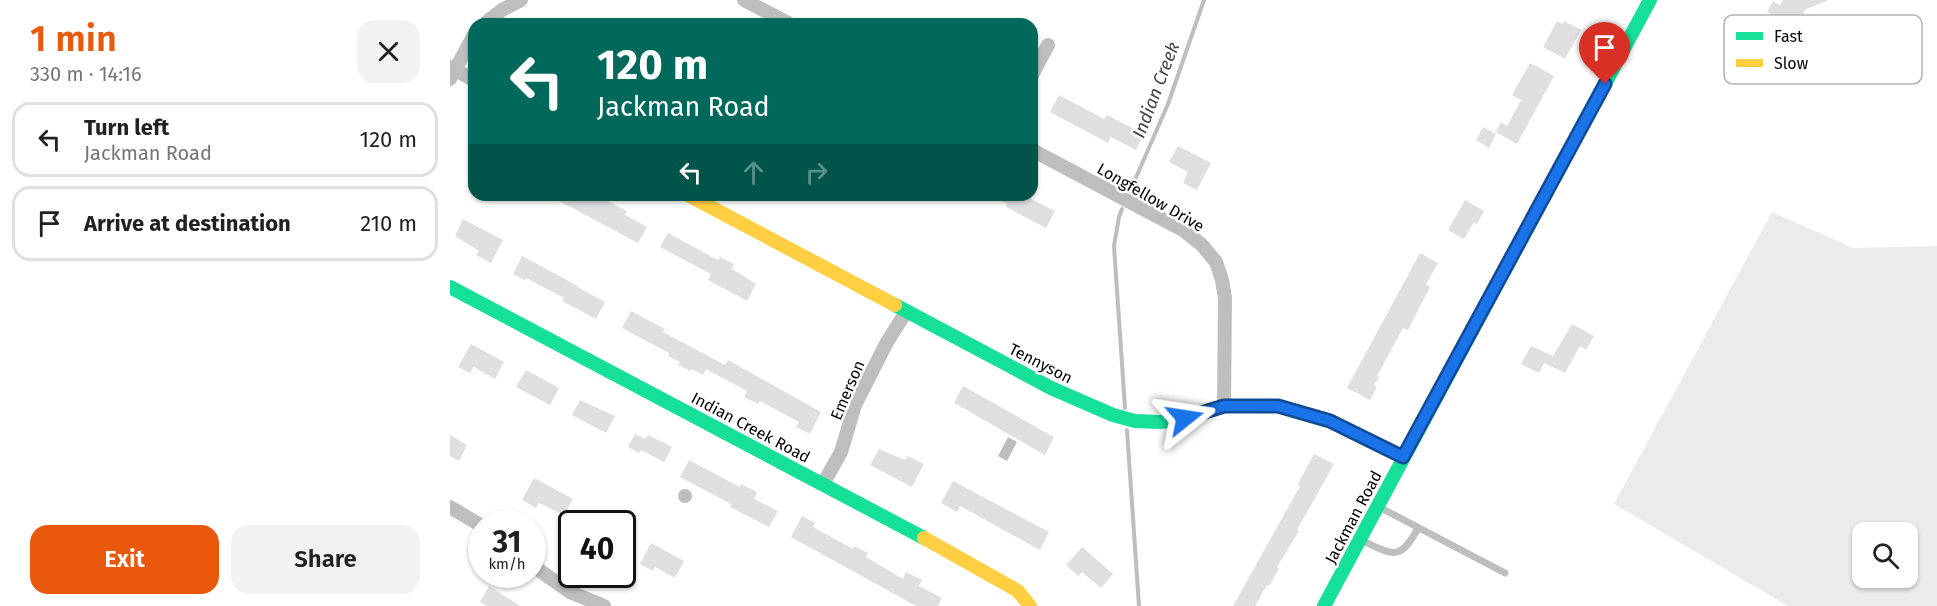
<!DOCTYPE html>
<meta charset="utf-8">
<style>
body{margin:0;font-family:"Fira Sans",sans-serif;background:#f2f2f2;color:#202124;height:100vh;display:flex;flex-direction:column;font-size:22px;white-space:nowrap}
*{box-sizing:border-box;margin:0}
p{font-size:20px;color:#757577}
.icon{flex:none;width:33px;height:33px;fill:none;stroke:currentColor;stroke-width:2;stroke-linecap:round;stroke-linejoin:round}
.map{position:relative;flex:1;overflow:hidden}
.details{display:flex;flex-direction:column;background:#fff;width:450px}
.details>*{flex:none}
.hud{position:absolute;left:18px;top:18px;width:570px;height:183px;border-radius:18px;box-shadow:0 2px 4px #0004;background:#00695c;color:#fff;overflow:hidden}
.tools{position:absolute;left:1402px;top:522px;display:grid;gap:12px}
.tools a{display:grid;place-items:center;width:66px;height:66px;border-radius:12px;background:#fff;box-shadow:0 2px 4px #0004;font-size:30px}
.speed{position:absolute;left:18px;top:510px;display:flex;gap:12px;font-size:30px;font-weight:700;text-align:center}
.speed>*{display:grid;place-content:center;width:78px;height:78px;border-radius:50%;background:#fff;box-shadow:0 2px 4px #0004;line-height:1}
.speed small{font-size:15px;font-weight:400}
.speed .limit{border:3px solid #111;border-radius:9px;background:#fff;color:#111}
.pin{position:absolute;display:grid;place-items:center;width:51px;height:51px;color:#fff;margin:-62px -26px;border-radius:50% 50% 50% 0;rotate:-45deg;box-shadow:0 0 6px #0007}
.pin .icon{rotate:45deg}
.me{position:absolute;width:66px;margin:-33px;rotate:75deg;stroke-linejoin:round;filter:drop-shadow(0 0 4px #0008)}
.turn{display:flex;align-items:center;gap:21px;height:126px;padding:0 30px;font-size:27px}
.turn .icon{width:78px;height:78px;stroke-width:2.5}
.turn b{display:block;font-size:42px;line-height:51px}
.lanes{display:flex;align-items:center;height:57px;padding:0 30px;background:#0003;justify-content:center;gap:30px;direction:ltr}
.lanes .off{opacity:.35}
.round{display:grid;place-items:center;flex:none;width:63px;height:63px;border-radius:18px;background:#f2f2f2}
.headline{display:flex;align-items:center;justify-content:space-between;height:102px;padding:0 30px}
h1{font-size:36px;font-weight:600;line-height:45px;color:#ea580c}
.button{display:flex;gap:12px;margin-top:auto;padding:12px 30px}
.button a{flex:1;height:69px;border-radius:18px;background:#ea580c;color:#fff;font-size:24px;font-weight:600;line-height:69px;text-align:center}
.button a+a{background:#f2f2f2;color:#202124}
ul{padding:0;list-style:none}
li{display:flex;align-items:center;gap:18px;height:75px;margin:0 12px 9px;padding:0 18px;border:3px solid #e0e0e0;border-radius:18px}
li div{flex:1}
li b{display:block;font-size:22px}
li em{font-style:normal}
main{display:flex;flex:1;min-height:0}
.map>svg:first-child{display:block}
</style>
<main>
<section class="details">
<div class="headline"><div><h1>1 min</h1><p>330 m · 14:16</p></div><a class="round"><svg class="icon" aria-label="close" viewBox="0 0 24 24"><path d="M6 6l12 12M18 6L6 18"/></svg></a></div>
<ul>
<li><svg class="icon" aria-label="left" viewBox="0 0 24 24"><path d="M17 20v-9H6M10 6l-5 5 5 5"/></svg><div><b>Turn left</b><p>Jackman Road</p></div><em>120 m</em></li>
<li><svg class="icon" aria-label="arrive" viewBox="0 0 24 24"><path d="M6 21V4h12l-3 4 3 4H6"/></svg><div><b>Arrive at destination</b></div><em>210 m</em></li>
</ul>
<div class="button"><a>Exit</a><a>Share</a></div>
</section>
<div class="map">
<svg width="1487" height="606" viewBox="0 0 1487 606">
<rect width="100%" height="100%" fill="#fff"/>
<path fill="#ebebeb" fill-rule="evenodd" d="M1322 212 1403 248 1487 246V606H1338L1164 504ZM1413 532H1458V578H1413Z"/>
<path fill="#bebebe" d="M558 437 567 442 557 461 548 456Z
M228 496a7 7 0 1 1 14 0a7 7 0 1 1-14 0Z"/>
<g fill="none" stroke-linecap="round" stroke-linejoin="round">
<path stroke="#bebebe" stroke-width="4" d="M681 189 718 104 754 0
M672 209 669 217 664 246 675 408
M677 430 689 606"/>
</g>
<path fill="#dfdfdf" d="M1333 0H1377V1L1356 9 1345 27 1336 22 1334 26 1324 20 1326 17 1317 12 1323 1 1330 5Z
M1107 21 1112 24 1114 21 1131 30 1115 59 1093 47Z
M1080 63 1104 76 1067 144 1046 132 1051 122 1057 126 1071 100 1062 95Z
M609 95 654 119 657 115 694 134 686 150 661 137 658 143 600 112Z
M1033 127 1046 134 1039 148 1026 140Z
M728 146 761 163 747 190 733 183 738 172 719 162Z
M98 195H146L177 211 175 215 197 227 188 243Z
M539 195H573L605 211 596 228 556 207 557 204Z
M1015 200 1034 211 1027 224 1024 222 1014 239 998 230Z
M13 219 53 240 41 263 26 255 29 251 5 236Z
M218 233 268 260 270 257 284 264 282 269 306 284 297 301 258 280 261 274 210 247Z
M970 253 988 263 976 284 980 287 958 330 953 328 927 376 929 377 924 386 927 387 920 400 897 388Z
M72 256 128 286 127 287 155 302 146 319 112 301 114 298 76 278 75 280 63 274Z
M181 311 215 329 213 332 275 365 278 360 371 412 360 434 346 427 349 422 310 401 308 404 294 397 297 391 256 369 253 375 242 369 241 371 228 365 230 362 218 356 219 353 172 328Z
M1122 324 1144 336 1136 350 1130 346 1115 373 1094 363 1089 373 1071 364 1081 346 1103 356Z
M21 344 54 362 45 379 24 367 20 373 8 367Z
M76 370 109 388 100 405 66 387Z
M513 386 604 437 595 455 504 403Z
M130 400 165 416 156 433 122 415Z
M185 434 195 439 198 435 222 447 214 462 191 450 189 453 178 447Z
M0 435 17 445 9 461 0 456Z
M429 449 455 460 458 456 474 464 462 487 420 465Z
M864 454 884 464 847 530 849 531 827 567 829 569 819 586 817 585 805 606H783L850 486 848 484Z
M239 460 290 487 291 484 307 492 304 499 328 511 319 527 280 507 281 504 230 477Z
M84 478 123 499 114 515 89 503 86 508 72 500Z
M503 481 599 532 590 550 510 506 507 512 491 503Z
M352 516 365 523 363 527 403 549 404 546 418 553 416 557 453 579 456 572 472 580 469 586 492 598 488 606H466L341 537Z
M201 543 234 561 225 578 205 567 203 571 190 564Z
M632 547 663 574 651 588 632 572 628 576 616 565Z
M39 586 70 606H37L30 602Z"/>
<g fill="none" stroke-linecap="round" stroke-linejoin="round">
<path stroke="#bebebe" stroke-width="7" d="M929 507 1055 573
M911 540C943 555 950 562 968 528"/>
<path stroke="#bebebe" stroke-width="14" d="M294 0 340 24
M34 24 52 10 71 0
M0 67 24 80
M582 75 598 45
M0 79 24 35
M582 150 733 230 752 245 766 262 772 280 775 298 774 406
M373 484 391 452 405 405 437 342 456 312
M0 507 32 526
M82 565 120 592 154 606"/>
<path stroke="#16e098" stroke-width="14" d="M0 287 474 538
M445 305 601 388 663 415 685 421 711 422 735 418 774 406H828L880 421 953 457
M874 606 1200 0"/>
<path stroke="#ffcf43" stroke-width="14" d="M238 195 445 305
M474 538 568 591 580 606"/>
</g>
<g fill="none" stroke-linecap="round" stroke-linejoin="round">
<defs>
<path id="route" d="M735 418 774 406H828L880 421 953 457 1155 84"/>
</defs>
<use href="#route" stroke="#114b97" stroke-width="15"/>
<use href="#route" stroke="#1a73e8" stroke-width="10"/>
</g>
<g text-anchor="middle" stroke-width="5" stroke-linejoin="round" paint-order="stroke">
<g font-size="16" fill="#000" stroke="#fff">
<text transform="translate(701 197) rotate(30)" y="6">Longfellow Drive</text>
<text transform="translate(591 363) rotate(27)" y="6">Tennyson</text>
<text transform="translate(397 390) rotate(-67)" y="6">Emerson</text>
<text transform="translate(301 427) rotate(28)" y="6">Indian Creek Road</text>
<text transform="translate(903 517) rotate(-62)" y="6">Jackman Road</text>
</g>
<g font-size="18" font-style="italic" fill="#434343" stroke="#fff">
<text transform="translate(706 90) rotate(-69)" y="6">Indian Creek</text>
</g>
</g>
<rect x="1274" y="15" width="198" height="69" rx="9" fill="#fff" stroke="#b2b2b2" stroke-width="1.5"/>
<rect x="1286" y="32" width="27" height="8" fill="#16e098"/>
<rect x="1286" y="59" width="27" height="8" fill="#ffcf43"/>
<g font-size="16" fill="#000">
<text x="1324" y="42">Fast</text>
<text x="1324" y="69">Slow</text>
</g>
</svg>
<div class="tools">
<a><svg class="icon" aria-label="search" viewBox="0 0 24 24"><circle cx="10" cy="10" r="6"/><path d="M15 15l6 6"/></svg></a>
</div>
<div class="speed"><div>31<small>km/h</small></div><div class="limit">40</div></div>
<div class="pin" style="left:1155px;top:84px;background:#d93025"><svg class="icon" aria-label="arrive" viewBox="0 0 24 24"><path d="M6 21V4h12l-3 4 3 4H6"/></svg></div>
<svg class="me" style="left:735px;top:418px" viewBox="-20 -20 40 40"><path d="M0-17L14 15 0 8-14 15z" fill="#1a73e8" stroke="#fff" stroke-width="4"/></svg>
<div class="hud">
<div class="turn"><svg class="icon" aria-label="left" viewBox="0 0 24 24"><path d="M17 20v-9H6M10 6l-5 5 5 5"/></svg><div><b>120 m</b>Jackman Road</div></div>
<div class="lanes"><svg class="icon" aria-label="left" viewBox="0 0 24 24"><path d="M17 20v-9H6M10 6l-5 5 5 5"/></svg><svg class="icon off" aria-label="ahead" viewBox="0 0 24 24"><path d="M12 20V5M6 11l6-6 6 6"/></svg><svg class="icon off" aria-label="right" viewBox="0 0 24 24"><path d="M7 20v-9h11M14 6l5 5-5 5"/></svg></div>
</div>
</div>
</main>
